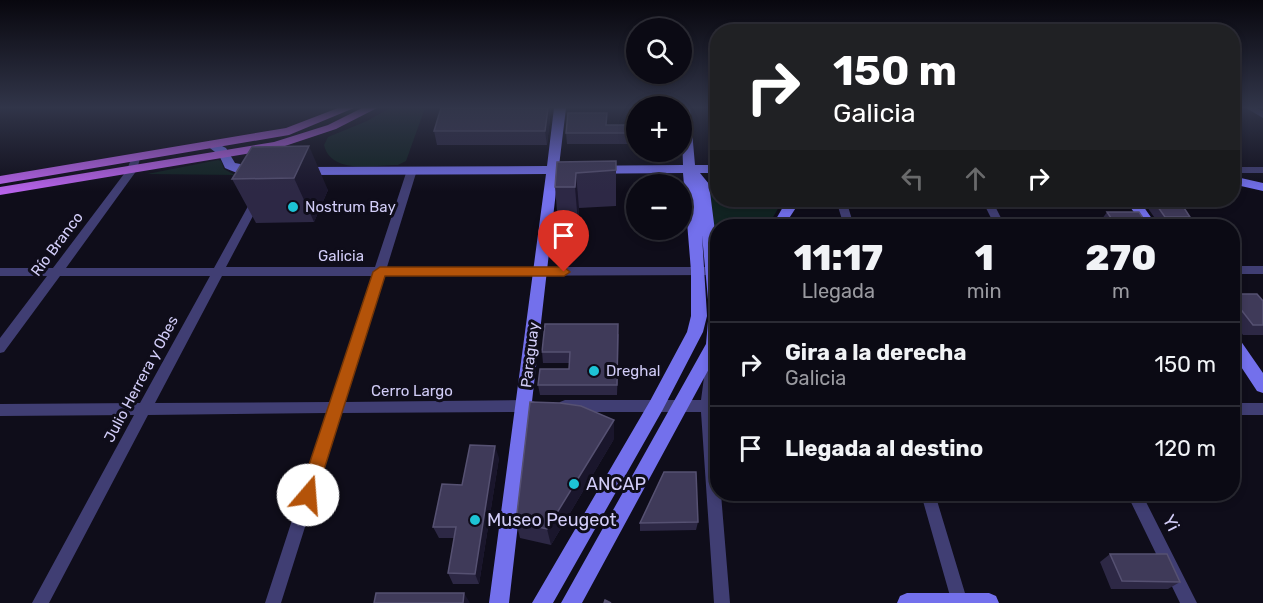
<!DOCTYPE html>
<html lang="es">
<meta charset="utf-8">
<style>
body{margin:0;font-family:Rubik,sans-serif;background:#191822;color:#f1f3f6;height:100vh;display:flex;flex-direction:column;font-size:22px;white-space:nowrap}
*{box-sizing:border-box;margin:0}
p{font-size:20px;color:#9a9aa0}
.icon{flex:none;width:33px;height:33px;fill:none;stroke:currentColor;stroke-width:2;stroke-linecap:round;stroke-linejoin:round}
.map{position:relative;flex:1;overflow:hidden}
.panel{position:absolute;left:710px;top:219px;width:530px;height:282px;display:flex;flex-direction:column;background:#0b0a14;border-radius:24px;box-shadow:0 3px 9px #0003,0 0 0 2px #2b2b34}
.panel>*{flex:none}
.hud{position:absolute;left:710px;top:24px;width:530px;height:183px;border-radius:24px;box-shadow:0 3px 9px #0003,0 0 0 2px #2b2b34;background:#202124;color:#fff;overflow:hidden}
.tools{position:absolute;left:626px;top:18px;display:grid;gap:12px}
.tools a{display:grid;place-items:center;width:66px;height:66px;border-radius:50%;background:#0b0a14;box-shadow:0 3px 9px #0003,0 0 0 2px #2b2b34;font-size:30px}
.pin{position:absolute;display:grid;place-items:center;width:51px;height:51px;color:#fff;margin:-62px -26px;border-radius:50% 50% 50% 0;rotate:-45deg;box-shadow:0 0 6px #0007}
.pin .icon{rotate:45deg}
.me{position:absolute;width:66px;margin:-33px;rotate:18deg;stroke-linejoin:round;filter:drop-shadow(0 0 4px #0008)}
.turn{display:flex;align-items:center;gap:21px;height:126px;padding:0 24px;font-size:27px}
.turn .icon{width:78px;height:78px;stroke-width:2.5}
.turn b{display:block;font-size:42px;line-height:51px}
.lanes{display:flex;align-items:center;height:57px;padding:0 24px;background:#0003;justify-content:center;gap:30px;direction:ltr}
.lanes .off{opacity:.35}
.eta{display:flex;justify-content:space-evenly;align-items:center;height:102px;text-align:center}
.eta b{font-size:36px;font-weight:800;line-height:42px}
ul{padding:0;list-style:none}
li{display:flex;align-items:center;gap:18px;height:84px;padding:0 24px;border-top:2px solid #2b2b34}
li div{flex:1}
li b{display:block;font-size:22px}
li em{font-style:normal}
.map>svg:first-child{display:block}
</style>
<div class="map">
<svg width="1263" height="603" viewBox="0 0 1263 603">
<rect width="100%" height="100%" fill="#0f0d1a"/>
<path fill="#112322" d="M390 108H425L406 161 398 165C375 165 331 175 324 145L328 137 367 121Z
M218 160 221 161 224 169 235 175 147 174Z
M717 184V200H783L768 226H717V262L709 186Z"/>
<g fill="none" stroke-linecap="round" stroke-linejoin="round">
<path fill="#403e73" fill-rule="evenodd" d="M1246 108H1257L1263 111V118Z
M135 155 140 158 137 170 66 268H214L252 199 257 196 262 199 226 267H375L407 170 412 167 417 170 387 267H717V275L384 276 344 402 530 400 535 402 537 406 535 410 530 412 341 413 281 603H265L327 413 148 415 49 603H32L134 415 0 416V404L140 403 210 276H60L4 352 0 353V338L47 276H0V268H53L127 170 132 156ZM222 276H372L331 402 155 403Z
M1232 167H1263V173H1232Z
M836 200H846L854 226H844Z
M982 200H992L1005 226H995Z
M1232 266H1263V274H1232Z
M714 342 717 343V377L714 400H717V412H714L717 445V494H721L730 603H714L701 412H565L560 410 558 406 560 402 565 400H701L708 347 710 343Z
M1232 403H1263V415H1232Z
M921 494H935L968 603H952Z
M1127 494H1142L1197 603H1180Z"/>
<path fill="#7370ec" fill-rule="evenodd" d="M554 108H566L559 166 683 165 681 108H690L695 165H717V173H700L709 184 717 247V354L582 603H561L706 344 709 310 702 235 707 316 703 332 662 411 553 603H532L650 401 687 332 691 316V271L683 173 558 174 509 603H489L546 174 300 175 294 171 300 167 547 166Z
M212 141 226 148 235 163 262 168 264 171C254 180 236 173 225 168L219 155 206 145Z
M1232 176 1263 183V191L1232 184Z
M787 200H801L784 226H772Z
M1125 200H1139L1157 226H1144Z
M1232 335 1238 337 1263 373V393L1257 391 1232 353Z
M907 593H989L996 596 999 603H897L900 596Z"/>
<path fill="#b762ea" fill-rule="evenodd" d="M338 108H354L289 135 0 184V176L286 128Z
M362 108H377L336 129 276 149 0 195V187L274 142 328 125Z"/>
</g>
<path fill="#2d2845" d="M441 108H551L547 145H437L434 131Z
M636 125V144H567L566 133Z
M252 147 328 190 314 222 256 223 232 179Z
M616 161V206L579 208 578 223H558L555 187 557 162Z
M1149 200H1179L1190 217 1184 224H1159L1145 204Z
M1107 212 1145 221 1141 226H1107L1102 219Z
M1232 294 1263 301V335H1243L1232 320Z
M619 334 617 395H540L538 385 569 369 570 363H543L542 352Z
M614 439 551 545 520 538 516 522Z
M499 458 479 584H453L448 573 454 538H439L433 527 462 485Z
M698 522 696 530 640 531V523Z
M1110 554 1180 582 1168 589H1111L1100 562Z"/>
<path fill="#1a162c" d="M548 108H551L547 145 545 131Z
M309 146 328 190 314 222 294 178Z
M576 173 579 208 578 223 575 187Z
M614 420V439L551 545 547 529Z
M495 446 499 458 479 584 475 574Z
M464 593 470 603H463Z"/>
<path fill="#3f3a59" stroke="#565172" stroke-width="1.5" d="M441 108H548L545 131H434Z
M568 113H607L606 125H636V133H566Z
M309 146 294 178 232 179 252 147Z
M616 161V170L576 173 575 187H555L557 162Z
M1153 200H1179L1190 217H1165Z
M1107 212H1139L1145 221H1113Z
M1232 294H1257L1263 301V325H1253L1232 298Z
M545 324H618L617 385H538L540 369H569L570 352H542Z
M530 402 560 403 581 406 614 420 547 529 516 522Z
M470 445 495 446 475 574 448 573 456 527H433L442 484 462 485Z
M664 472H696L698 522 640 523Z
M1110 554H1167L1180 582 1122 581Z
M376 593H464L463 603H374Z
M605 600 611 603H604Z"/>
<linearGradient id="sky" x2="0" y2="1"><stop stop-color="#08070e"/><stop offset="0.56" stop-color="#313549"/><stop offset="1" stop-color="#313549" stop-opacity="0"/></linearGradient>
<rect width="1263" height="192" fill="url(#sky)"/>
<path fill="#b45309" stroke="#753606" stroke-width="1.5" d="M380 267H564L570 272 564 276H385L316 495 314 500 308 503 302 500 299 495 373 272Z"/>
<g fill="#1dc3d5" stroke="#0f0d1a" stroke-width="2">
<circle cx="293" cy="207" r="6"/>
<circle cx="594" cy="371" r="6"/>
<circle cx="574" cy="484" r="6"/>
<circle cx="475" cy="520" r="6"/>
</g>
<g text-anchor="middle" stroke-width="6" stroke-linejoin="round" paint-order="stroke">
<g font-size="15" fill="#d2cdf8" stroke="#0f0d1a" text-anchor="start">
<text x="305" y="212">Nostrum Bay</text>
<text x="606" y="376">Dreghal</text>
</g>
<g font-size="15" fill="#d2cdf8" stroke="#0f0d1a">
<text transform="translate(57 244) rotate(-53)" y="5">Río Branco</text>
<text x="341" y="261">Galicia</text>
<text transform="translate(530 355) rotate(-83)" y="5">Paraguay</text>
<text transform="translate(141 379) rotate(-62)" y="5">Julio Herrera y Obes</text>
<text x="412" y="396">Cerro Largo</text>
</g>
<g font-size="18" fill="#d2cdf8" stroke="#0f0d1a" text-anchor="start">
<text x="586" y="490">ANCAP</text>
<text x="487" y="526">Museo Peugeot</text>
</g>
<g font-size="18" fill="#d2cdf8" stroke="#0f0d1a">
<text transform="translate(1171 523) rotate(63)" y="6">Yi</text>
</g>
</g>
</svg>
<div class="tools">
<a><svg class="icon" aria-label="search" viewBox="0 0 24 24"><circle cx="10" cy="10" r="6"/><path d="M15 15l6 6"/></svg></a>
<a>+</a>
<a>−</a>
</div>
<div class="pin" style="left:564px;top:272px;background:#d93025"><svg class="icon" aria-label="arrive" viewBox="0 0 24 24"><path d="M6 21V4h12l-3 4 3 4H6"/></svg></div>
<svg class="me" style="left:308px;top:495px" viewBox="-20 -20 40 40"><circle r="19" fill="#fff"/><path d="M0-13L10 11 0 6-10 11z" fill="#b45309"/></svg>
<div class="hud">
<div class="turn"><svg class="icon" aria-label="right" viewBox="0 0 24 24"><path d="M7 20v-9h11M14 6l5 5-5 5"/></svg><div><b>150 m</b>Galicia</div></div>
<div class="lanes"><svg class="icon off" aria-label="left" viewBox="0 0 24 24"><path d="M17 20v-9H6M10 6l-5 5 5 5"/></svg><svg class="icon off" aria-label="ahead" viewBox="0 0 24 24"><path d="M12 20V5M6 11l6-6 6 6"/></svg><svg class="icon" aria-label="right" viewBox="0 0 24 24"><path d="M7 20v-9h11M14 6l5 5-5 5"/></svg></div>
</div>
<section class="panel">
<div class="eta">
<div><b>11:17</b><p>Llegada</p></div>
<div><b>1</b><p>min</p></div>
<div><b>270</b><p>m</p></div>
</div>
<ul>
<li><svg class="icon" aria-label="right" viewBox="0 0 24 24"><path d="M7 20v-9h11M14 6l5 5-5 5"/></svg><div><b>Gira a la derecha</b><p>Galicia</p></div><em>150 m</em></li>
<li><svg class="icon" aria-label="arrive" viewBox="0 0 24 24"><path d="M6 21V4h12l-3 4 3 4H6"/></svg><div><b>Llegada al destino</b></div><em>120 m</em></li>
</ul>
</section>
</div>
